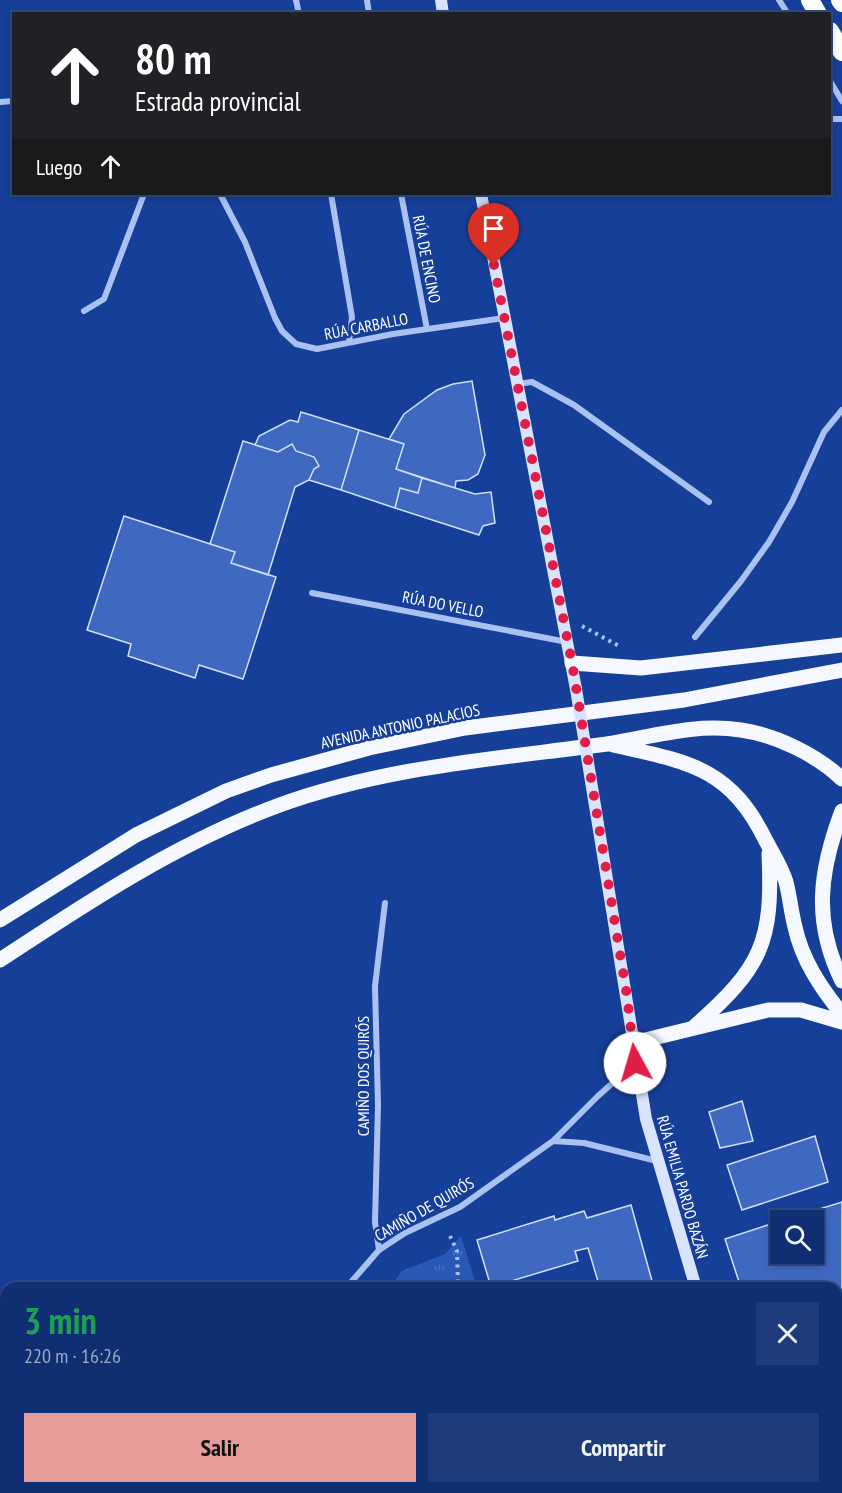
<!DOCTYPE html>
<html lang="es">
<meta charset="utf-8">
<style>
body{margin:0;font-family:"PT Sans Narrow",sans-serif;background:#1e3b7b;color:#f1f3f6;height:100vh;display:flex;flex-direction:column;font-size:22px;white-space:nowrap}
*{box-sizing:border-box;margin:0}
p{font-size:20px;color:#9ca9c4}
.icon{flex:none;width:33px;height:33px;fill:none;stroke:currentColor;stroke-width:2;stroke-linecap:round;stroke-linejoin:round}
.map{position:relative;flex:1;overflow:hidden}
.details{position:absolute;left:0px;top:1282px;width:843px;height:212px;display:flex;flex-direction:column;background:#102f73;border-radius:18px 18px 0 0;box-shadow:0 3px 9px #0003,0 0 0 2px #304a85}
.details>*{flex:none}
.hud{position:absolute;left:12px;top:12px;width:819px;height:183px;border-radius:0px;box-shadow:0 3px 9px #0003,0 0 0 2px #304a85;background:#202124;color:#fff;overflow:hidden}
.tools{position:absolute;left:770px;top:1210px;display:grid;gap:12px}
.tools a{display:grid;place-items:center;width:54px;height:54px;border-radius:0px;background:#102f73;box-shadow:0 3px 9px #0003,0 0 0 2px #304a85;font-size:30px}
.pin{position:absolute;display:grid;place-items:center;width:51px;height:51px;color:#fff;margin:-62px -26px;border-radius:50% 50% 50% 0;rotate:-45deg;box-shadow:0 0 6px #0007}
.pin .icon{rotate:45deg}
.me{position:absolute;width:66px;margin:-33px;rotate:354deg;stroke-linejoin:round;filter:drop-shadow(0 0 4px #0008)}
.turn{display:flex;align-items:center;gap:21px;height:126px;padding:0 24px;font-size:27px}
.turn .icon{width:78px;height:78px;stroke-width:2.5}
.turn b{display:block;font-size:42px;line-height:51px}
.then{display:flex;align-items:center;height:57px;padding:0 24px;background:#0003;gap:12px;font-size:22px}
.round{display:grid;place-items:center;flex:none;width:63px;height:63px;border-radius:0px;background:#1e3b7b}
.overview{display:flex;align-items:center;justify-content:space-between;height:102px;padding:0 24px}
h1{font-size:36px;font-weight:700;line-height:45px;color:#1e9e55}
.primary-button{display:flex;gap:12px;margin-top:auto;padding:12px 24px}
.primary-button a{flex:1;height:69px;border-radius:0px;background:#e69b98;color:#111;font-size:24px;font-weight:700;line-height:69px;text-align:center}
.primary-button a+a{background:#1e3b7b;color:#f1f3f6}
.map>svg:first-child{display:block}
</style>
<div class="map">
<svg width="842" height="1493" viewBox="0 0 842 1493">
<defs>
<pattern id="grass-tufts" width="24" height="20" patternUnits="userSpaceOnUse" patternTransform="scale(1.5)"><rect width="24" height="20" fill="#2a58b6"/><path d="M3 7l-1-3M5 7V3M7 7l1-3M15 17l-1-3M17 17v-4M19 17l1-3" fill="none" stroke="#4a71c1"/></pattern>
</defs>
<rect width="100%" height="100%" fill="#163f99"/>
<path fill="url(#grass-tufts)" d="M461 1236 477 1288H389L402 1271 445 1254Z
M237 1488H537L539 1493H233Z"/>
<path fill="#3f69c0" stroke="#d2e0fc" stroke-width="1.5" d="M472 381 485 455 478 474 468 480 456 481 455 488 396 469 404 444 389 439 404 414 437 390 453 384Z
M301 412 359 430 341 490 309 480 314 469 319 466 314 457 296 451 292 444 278 452 255 445 259 436 290 420 298 422Z
M359 430 404 444 396 469 422 478 418 493 400 488 395 508 341 490Z
M243 441 278 452 292 444 296 451 314 457 319 466 314 469 309 480 295 487 268 575 231 563 235 552 210 544Z
M422 478 475 494 491 492 495 523 483 526 479 535 395 508 400 488 418 493Z
M124 516 235 552 231 563 276 577 243 679 199 665 195 678 128 656 131 644 87 630Z
M742 1101 753 1141 720 1148 709 1112Z
M815 1136 828 1182 742 1210 727 1165Z
M842 1202V1319L837 1320V1288H741L725 1239 780 1221V1254H813V1221H781Z
M631 1205 654 1288H600L588 1248 575 1251 578 1261 491 1287 477 1240 554 1216 555 1220 584 1211 587 1218Z
M842 1373V1439L837 1441V1375Z"/>
<g fill="none" stroke-linecap="round" stroke-linejoin="round">
<path stroke="#aac2f2" stroke-width="4" stroke-dasharray="3 4.5" stroke-linecap="butt" d="M582 626 619 646
M450 1236 457 1251 458 1288
M522 1488 529 1493
M310 1493 315 1488
M381 1493 384 1488
M480 1493 486 1488"/>
<path stroke="#aac2f2" stroke-width="6" d="M296 0 299 14
M367 0 369 14
M779 0 788 14
M830 81 842 101
M0 102 14 101
M830 119H842
M220 194 245 242 275 318 282 331 296 344 317 349 393 334 504 318
M331 194 352 317 349 342
M401 194 427 329
M84 311 104 299 144 194
M517 384 532 382 574 405 709 502
M312 593 567 642
M695 637 741 581 769 542 792 502 824 432 842 410
M553 1141 584 1143 657 1161
M379 1250 375 1222 378 1105 375 986 385 903
M346 1288 379 1250 405 1233 460 1207 553 1141 598 1096 635 1063
M196 1493 199 1488"/>
<path stroke="#d9e4fc" stroke-width="12" d="M441 0 443 14
M481 194 576 689
M590 775 646 1119 696 1288
M756 1488 757 1493"/>
<path stroke="#f5f8ff" stroke-width="15" d="M572 663 641 668 842 645
M613 745C688 762 730 767 766 841 773 854 782 868 786 882 790 897 791 912 795 927 802 960 821 988 842 1014
M842 811C819 872 813 922 842 981
M0 920 136 835 226 791 271 775 369 748 465 728 684 700 842 670
M0 960C88 902 177 843 277 806 383 767 496 759 607 744 652 737 694 723 741 730 776 735 817 755 842 779
M694 1027C762 967 773 943 769 853
M633 1043 768 1010H801L842 1022"/>
<path stroke="#fff" stroke-width="18" d="M810 0 818 14
M840 0 842 3
M830 31 842 52"/>
<path stroke="#d9e4fc" stroke-width="12" d="M576 689 590 775"/>
</g>
<g fill="none" stroke-linecap="round" stroke-linejoin="round">
<path stroke="#e11d48" stroke-width="10" stroke-dasharray="0 18" d="M494 265 572 663 627 996 635 1063"/>
</g>
<g text-anchor="middle" stroke-width="5" stroke-linejoin="round" paint-order="stroke">
<g font-size="16" fill="#fff" stroke="#163f99">
<text transform="translate(427 259) rotate(79)" y="6">RÚA DE ENCINO</text>
<text transform="translate(366 326) rotate(-11)" y="6">RÚA CARBALLO</text>
<text transform="translate(443 604) rotate(11)" y="6">RÚA DO VELLO</text>
<text transform="translate(400 726) rotate(-12)" y="6">AVENIDA ANTONIO PALACIOS</text>
<text transform="translate(363 1076) rotate(-90)" y="6">CAMIÑO DOS QUIRÓS</text>
<text transform="translate(683 1187) rotate(74)" y="6">RÚA EMILIA PARDO BAZÁN</text>
<text transform="translate(424 1209) rotate(-30)" y="6">CAMIÑO DE QUIRÓS</text>
</g>
</g>
</svg>
<div class="tools">
<a><svg class="icon" aria-label="search" viewBox="0 0 24 24"><circle cx="10" cy="10" r="6"/><path d="M15 15l6 6"/></svg></a>
</div>
<div class="pin" style="left:494px;top:265px;background:#d93025"><svg class="icon" aria-label="arrive" viewBox="0 0 24 24"><path d="M6 21V4h12l-3 4 3 4H6"/></svg></div>
<svg class="me" style="left:635px;top:1063px" viewBox="-20 -20 40 40"><circle r="19" fill="#fff"/><path d="M0-13L10 11 0 6-10 11z" fill="#e11d48"/></svg>
<div class="hud">
<div class="turn"><svg class="icon" aria-label="ahead" viewBox="0 0 24 24"><path d="M12 20V5M6 11l6-6 6 6"/></svg><div><b>80 m</b>Estrada provincial</div></div>
<div class="then">Luego<svg class="icon" aria-label="ahead" viewBox="0 0 24 24"><path d="M12 20V5M6 11l6-6 6 6"/></svg></div>
</div>
<section class="details">
<div class="overview"><div><h1>3 min</h1><p>220 m · 16:26</p></div><a class="round"><svg class="icon" aria-label="close" viewBox="0 0 24 24"><path d="M6 6l12 12M18 6L6 18"/></svg></a></div>
<div class="primary-button"><a>Salir</a><a>Compartir</a></div>
</section>
</div>
